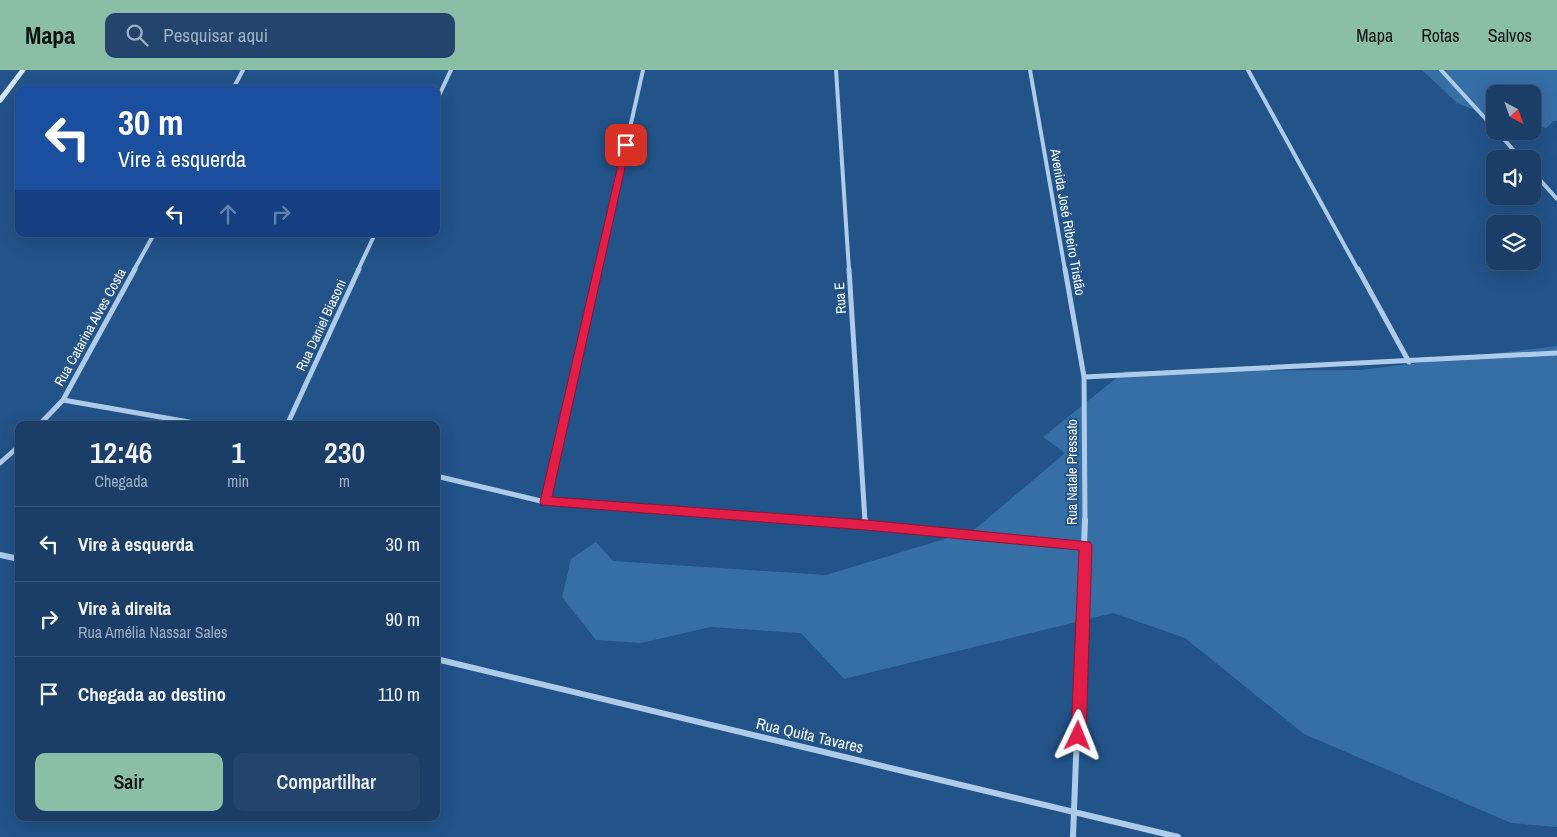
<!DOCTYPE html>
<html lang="pt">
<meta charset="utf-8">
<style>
body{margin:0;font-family:"Archivo Narrow",sans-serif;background:#23456d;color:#f1f3f6;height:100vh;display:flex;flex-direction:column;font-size:19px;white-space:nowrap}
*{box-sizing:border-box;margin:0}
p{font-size:16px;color:#9faec0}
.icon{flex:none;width:28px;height:28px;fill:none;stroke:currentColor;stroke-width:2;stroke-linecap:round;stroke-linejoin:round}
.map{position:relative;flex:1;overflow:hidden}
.panel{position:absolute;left:15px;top:351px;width:425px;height:400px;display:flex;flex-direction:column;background:#1a3e67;border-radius:10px;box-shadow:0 5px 20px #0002,0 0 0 1px #38577b}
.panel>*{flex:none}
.hud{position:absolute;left:15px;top:15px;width:425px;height:152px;border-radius:10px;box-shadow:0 5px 20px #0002,0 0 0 1px #38577b;background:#1a4fa0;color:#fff;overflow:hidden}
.needle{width:32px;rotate:139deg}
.buttons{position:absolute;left:1486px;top:15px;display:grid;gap:10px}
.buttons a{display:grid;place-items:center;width:55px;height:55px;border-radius:10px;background:#1a3e67;box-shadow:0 5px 20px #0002,0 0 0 1px #38577b;font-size:25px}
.pin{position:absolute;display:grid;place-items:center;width:42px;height:42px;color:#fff;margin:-21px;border-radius:10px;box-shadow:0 2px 8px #0006}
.me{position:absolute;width:55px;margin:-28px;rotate:2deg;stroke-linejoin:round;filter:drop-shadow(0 0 4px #0008)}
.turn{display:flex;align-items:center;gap:18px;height:105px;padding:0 20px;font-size:22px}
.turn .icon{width:65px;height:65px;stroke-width:2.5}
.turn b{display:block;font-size:35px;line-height:42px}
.lanes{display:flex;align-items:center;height:48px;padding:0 20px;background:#0003;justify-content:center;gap:25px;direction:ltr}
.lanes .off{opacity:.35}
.eta{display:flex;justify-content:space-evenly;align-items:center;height:85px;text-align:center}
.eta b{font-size:30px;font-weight:600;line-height:35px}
.action{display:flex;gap:10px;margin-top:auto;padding:10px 20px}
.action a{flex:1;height:58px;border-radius:10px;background:#8abfa5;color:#111;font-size:20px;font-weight:600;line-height:58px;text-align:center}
.action a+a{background:#23456d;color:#f1f3f6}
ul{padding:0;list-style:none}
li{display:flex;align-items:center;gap:15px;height:75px;padding:0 20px;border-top:1px solid #38577b}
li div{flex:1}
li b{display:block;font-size:19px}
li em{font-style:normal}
header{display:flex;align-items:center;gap:30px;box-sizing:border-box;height:70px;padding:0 25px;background:#8abfa5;color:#111}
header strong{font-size:24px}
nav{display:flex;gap:28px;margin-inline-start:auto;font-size:18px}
.search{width:350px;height:45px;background:#23456d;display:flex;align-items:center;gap:12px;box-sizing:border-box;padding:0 18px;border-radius:10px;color:#9faec0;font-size:19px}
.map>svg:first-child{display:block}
</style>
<header>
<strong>Mapa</strong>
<div class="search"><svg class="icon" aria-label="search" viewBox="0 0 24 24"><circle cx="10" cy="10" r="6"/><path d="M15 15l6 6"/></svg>Pesquisar aqui</div>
<nav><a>Mapa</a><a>Rotas</a><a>Salvos</a></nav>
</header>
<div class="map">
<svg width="1557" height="767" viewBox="0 0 1557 767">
<rect width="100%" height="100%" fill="#225389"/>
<path fill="#366ea6" d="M1422 0H1557V51H1554L1546 58 1533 56 1532 24H1495V48L1457 33Z
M1557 276V757L1511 753 1304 664 1185 568 1113 543 844 609 801 563 711 557 641 573 596 570 562 527 571 489 596 472 613 491 826 505 974 460 1065 383 1043 367 1125 301 1360 300Z"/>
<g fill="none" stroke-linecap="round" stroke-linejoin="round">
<path stroke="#aeccea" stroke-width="4" d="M836 0 849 200
M1030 0 1065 200
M1248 0 1358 200
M1441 0 1495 59
M233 19 243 0
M436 32 451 0
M1497 61 1521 89
M1532 101 1557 129
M134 200 154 164
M358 200 375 164
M598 200 643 0"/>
<path stroke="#aeccea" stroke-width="5" d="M849 199 865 451
M1065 199 1084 307 1085 451
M1358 199 1409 292
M1084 307 1557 283
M63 330 206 355
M39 355 63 330 135 199
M287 355 359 199
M0 393 19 376
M436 406 545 432 810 451
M545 432 598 199"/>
<path stroke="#aeccea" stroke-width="6" d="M793 450 1085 475
M865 450V455
M0 485 19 489
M436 589 1178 767
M1073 767 1085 450"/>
<path fill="#d9e8f8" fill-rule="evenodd" d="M20 0H26L2 32 0 33V26Z"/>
</g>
<path fill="#e11d48" stroke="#92132f" d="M623 73 630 75 552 427 866 450 1090 472 1092 475 1086 666 1084 671 1078 673 1073 671 1071 666 1079 480 866 460 541 435 540 432Z"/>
<g text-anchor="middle" stroke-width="4" stroke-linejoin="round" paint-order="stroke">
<g font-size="14" fill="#fff" stroke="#225389">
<text transform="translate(1068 152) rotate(80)" y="5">Avenida José Ribeiro Tristão</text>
<text transform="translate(840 228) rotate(-94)" y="5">Rua E</text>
<text transform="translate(321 255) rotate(-65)" y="5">Rua Daniel Biasoni</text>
<text transform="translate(90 257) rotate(-61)" y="5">Rua Catarina Alves Costa</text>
<text transform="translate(1072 402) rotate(-90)" y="5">Rua Natale Pressato</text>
</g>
<g font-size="16" fill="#fff" stroke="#225389">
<text transform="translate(810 665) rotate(13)" y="6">Rua Quita Tavares</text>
</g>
</g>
</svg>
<div class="buttons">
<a><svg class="needle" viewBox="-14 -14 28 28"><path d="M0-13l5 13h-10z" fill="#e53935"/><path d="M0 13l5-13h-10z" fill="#9faec0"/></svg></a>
<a><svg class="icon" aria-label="sound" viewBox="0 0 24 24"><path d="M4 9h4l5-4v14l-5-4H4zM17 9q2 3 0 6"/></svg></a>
<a><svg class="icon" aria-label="layers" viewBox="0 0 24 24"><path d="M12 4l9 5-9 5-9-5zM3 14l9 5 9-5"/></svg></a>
</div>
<div class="pin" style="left:626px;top:75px;background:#d93025"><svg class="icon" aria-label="arrive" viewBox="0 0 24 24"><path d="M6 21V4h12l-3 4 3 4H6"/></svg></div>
<svg class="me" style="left:1078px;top:666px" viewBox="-20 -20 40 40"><path d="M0-17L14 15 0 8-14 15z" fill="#e11d48" stroke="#fff" stroke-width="4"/></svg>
<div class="hud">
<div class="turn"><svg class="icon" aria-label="left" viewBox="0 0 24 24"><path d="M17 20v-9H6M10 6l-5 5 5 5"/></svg><div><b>30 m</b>Vire à esquerda</div></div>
<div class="lanes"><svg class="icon" aria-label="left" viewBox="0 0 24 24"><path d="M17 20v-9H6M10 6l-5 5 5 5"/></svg><svg class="icon off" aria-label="ahead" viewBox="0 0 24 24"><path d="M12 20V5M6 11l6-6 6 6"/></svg><svg class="icon off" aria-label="right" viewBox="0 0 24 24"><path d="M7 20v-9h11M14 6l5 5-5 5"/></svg></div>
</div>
<section class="panel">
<div class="eta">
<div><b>12:46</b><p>Chegada</p></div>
<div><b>1</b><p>min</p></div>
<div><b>230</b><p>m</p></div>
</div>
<ul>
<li><svg class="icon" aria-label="left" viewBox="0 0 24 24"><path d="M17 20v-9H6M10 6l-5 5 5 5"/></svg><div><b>Vire à esquerda</b></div><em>30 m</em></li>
<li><svg class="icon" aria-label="right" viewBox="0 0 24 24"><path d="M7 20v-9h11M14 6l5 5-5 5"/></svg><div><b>Vire à direita</b><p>Rua Amélia Nassar Sales</p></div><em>90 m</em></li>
<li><svg class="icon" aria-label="arrive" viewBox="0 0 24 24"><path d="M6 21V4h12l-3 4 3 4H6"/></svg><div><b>Chegada ao destino</b></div><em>110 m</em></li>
</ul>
<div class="action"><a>Sair</a><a>Compartilhar</a></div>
</section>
</div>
